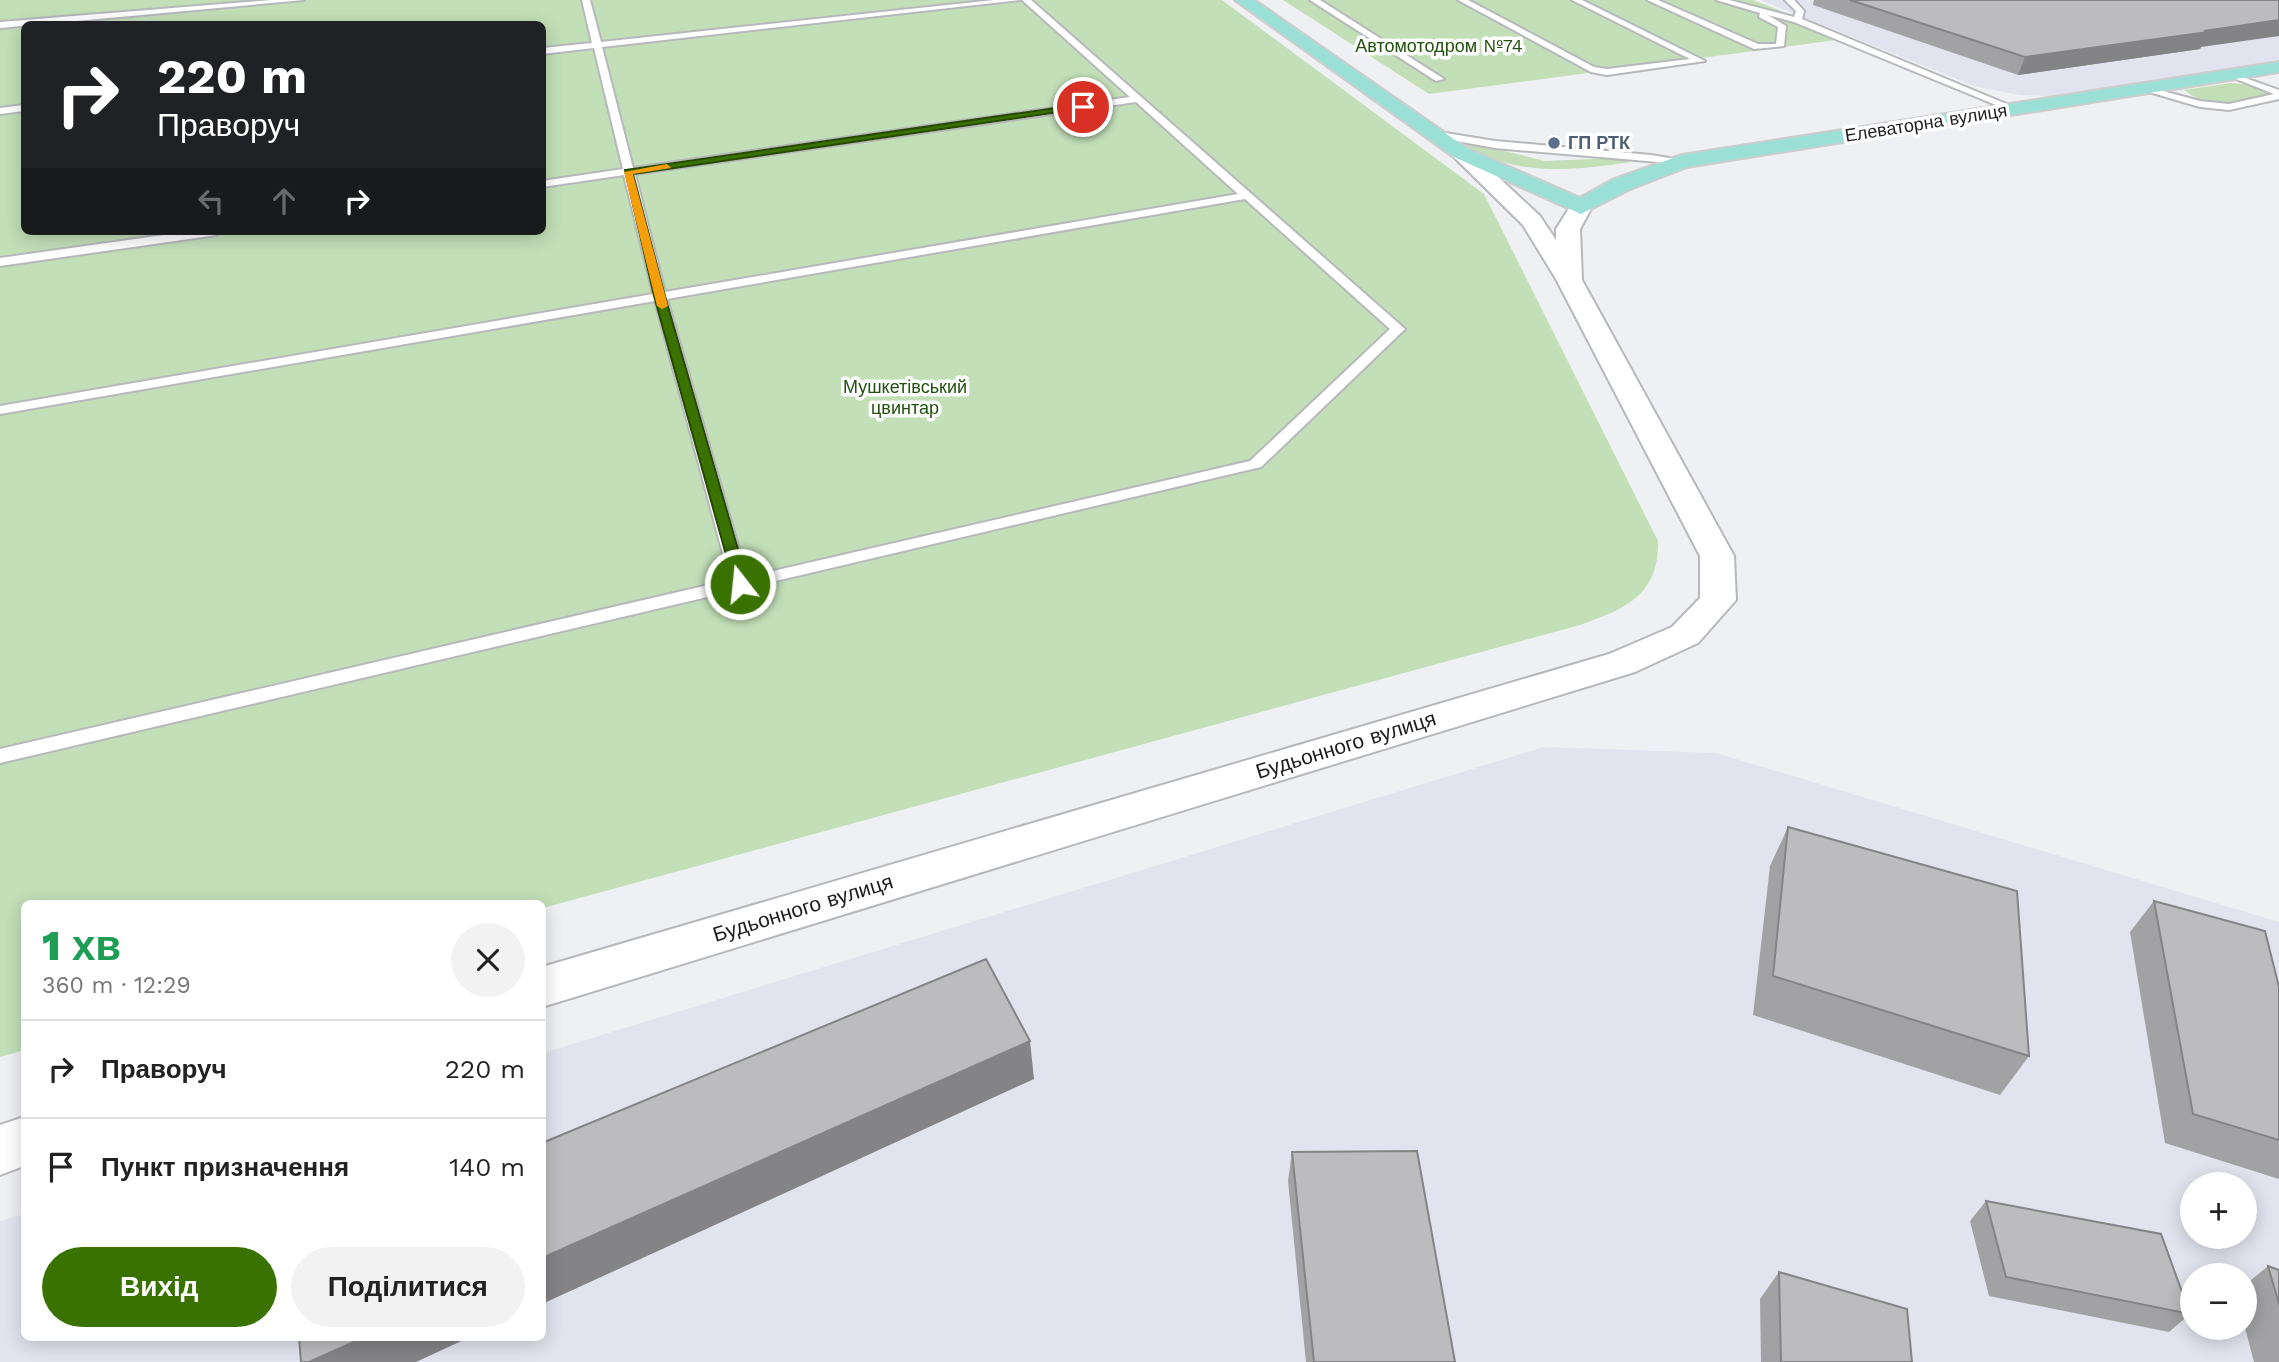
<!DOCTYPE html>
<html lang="uk">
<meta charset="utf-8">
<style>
body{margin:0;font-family:"Work Sans",sans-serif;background:#f2f2f2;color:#222;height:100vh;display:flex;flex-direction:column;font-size:26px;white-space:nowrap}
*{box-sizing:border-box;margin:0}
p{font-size:23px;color:#767676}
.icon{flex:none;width:38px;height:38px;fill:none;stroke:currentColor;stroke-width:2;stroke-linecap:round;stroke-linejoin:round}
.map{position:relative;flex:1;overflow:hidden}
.panel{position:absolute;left:21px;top:900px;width:525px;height:441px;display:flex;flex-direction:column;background:#fff;border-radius:10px;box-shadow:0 4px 18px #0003}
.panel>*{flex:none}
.banner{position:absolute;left:21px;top:21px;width:525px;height:214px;border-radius:10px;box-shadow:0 4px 18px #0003;background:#202124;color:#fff;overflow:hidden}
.tools{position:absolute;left:2180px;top:1172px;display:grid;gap:14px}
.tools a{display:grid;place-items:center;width:77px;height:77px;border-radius:50%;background:#fff;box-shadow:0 4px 18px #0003;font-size:35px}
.pin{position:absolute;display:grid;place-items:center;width:60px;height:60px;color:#fff;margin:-30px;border:4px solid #fff;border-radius:50%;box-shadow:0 2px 7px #0007}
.me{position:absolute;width:77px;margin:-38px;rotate:344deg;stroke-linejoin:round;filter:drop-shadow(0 0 5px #0008)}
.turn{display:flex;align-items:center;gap:24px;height:147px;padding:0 21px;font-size:32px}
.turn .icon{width:91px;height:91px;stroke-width:2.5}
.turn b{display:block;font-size:49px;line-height:60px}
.lanes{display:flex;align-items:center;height:66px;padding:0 21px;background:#0003;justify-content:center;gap:35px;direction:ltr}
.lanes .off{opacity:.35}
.round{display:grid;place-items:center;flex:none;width:74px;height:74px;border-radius:37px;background:#f2f2f2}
.summary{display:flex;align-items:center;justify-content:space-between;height:119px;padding:0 21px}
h1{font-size:42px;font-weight:800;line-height:52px;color:#1e9e55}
.action{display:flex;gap:14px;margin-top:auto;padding:14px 21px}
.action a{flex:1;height:80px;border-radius:42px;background:#3a7200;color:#fff;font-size:28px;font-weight:800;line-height:80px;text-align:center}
.action a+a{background:#f2f2f2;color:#222}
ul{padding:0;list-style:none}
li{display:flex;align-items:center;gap:21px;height:98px;padding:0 21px;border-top:2px solid #e0e0e0}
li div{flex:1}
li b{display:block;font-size:26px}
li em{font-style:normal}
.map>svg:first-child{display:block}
</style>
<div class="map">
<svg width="2279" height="1362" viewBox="0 0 2279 1362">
<rect width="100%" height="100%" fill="#eff0f3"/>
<path fill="#e1e4ee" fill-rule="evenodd" d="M1760 0H2279V61L2050 96 2019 95 1974 86Z
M1544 747 1716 753 2279 922V1362H0V1221L24 1214V1337H542L543 1053ZM2193 1185H2245V1237H2193ZM2193 1276H2245V1328H2193Z"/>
<path fill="#c2dfb8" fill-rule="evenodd" d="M0 0H1222L1484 194 1658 541C1659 596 1625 609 1580 625L543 908 542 903H24V1050L0 1057ZM24 24H542V231H24Z
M1283 0H1753L1851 38 1429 94Z
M2231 83C2245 84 2267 86 2275 97 2245 102 2210 112 2184 90Z
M1456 139 1545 161 1616 158 1631 162C1569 171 1510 178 1456 139Z"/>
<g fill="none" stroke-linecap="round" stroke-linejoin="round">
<defs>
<path id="lane" d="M271 0H304L0 28V22Z
M582 0H590L601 42 994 0H1021L602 47 633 168 1130 97 1022 0H1031L1405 329 1261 467 0 763V749L730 580 655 301 0 414V406L653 294 624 175 542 187V181L623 169 594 48 542 54V48L592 43ZM1136 102 1238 194 665 292 635 174ZM1245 199 1390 329 1250 461 747 577 667 299Z
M1310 0H1320L1444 79 1436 81Z
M1458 0H1468L1594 67 1607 69 1690 59 1572 0H1582L1705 61 1607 75 1591 72Z
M1647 0H1658L1758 44H1776L1778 27 1759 17 1760 13 1716 0H1729L1794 17 1796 11 1785 0H1794L1804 11 1802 19 2021 110 2013 112 1794 22 1768 15 1786 26 1784 46 1754 49Z
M2231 73 2279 90V99L2229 110 2200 107 2139 89 2144 86 2200 101 2229 104 2274 94 2231 77Z
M24 105V111L0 114V108Z
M1433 131 1495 141 1651 155 1687 161 1682 164 1495 148 1429 136V132Z
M192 231H223L217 235 0 266V258Z"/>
<path id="secondary" d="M1461 147 1468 149 1540 216 1556 240V229L1573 202 1581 200 1592 207 1580 229 1582 280 1734 556 1736 600 1698 643 1635 672 542 1007V967L1609 654 1672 627 1700 598V556L1556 279 1523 225 1454 157 1450 153 1454 149Z
M24 1117V1166L0 1175V1125Z"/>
<path id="primary" d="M1235 0H1254L1468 149 1580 198 1612 180 1682 155 2279 62V72L1687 167 1628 190 1581 214 1454 157Z"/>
</defs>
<use href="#lane" stroke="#b7b8bb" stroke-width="4"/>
<use href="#secondary" stroke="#b7b8bb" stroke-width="4"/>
<use href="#primary" stroke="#cdcdce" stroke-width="4"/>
<use href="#lane" fill="#fff" fill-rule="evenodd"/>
<use href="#secondary" fill="#fff" fill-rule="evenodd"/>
<use href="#primary" fill="#9ae0d6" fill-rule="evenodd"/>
</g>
<path fill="#a2a2a4" d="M1814 0H2279L2201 47 2200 49 2018 75 1813 5Z
M1788 827 2029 1056 2000 1095 1753 1015 1770 866Z
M2154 901 2279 987V1179L2165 1143 2130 932Z
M1292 1152 1455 1362H1306L1288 1181Z
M1986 1201 2190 1314 2169 1332 1989 1296 1970 1221Z
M2268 1266 2279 1304V1362H2254L2245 1328V1285Z
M1779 1272 1912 1362H1761L1760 1299Z"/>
<path fill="#848486" d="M2279 20V36L2201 47 2200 49 2018 75 2025 57Z
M1030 1041 1034 1079 542 1304V1258Z
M365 1337H470L416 1362H309Z"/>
<path fill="#bcbcbf" stroke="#848486" stroke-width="2" d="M1850 0H2279V20L2204 31 2208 32 2025 57Z
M1788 827 2017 891 2029 1056 1773 976Z
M2154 901 2265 931 2279 987V1140L2193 1114Z
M986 959 1030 1041 542 1258V1143Z
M1417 1151 1455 1362H1314L1292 1152Z
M1986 1201 2161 1234 2190 1314 2006 1277Z
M2268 1266 2279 1270V1304Z
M1779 1272 1907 1309 1912 1362H1781Z
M299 1337H365L309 1362H301Z"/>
<path fill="#3a7200" stroke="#264a00" stroke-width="2" d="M1083 104 1086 108 633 174 665 296 748 584 740 588 735 587 654 296 625 170Z"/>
<path fill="#f59e0b" d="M667 164 671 168 633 174 668 306 662 309 657 306 624 172Z"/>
<circle fill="#5c6f8a" stroke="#fff" stroke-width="2.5" cx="1554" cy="143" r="7"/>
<g text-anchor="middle" stroke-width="7" stroke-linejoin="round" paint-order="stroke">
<g font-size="18" fill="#22500e" stroke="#fff">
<text x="1439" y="52">Автомотодром №74</text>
<text x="905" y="393">Мушкетівський<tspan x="905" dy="21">цвинтар</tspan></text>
</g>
<g font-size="18" fill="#1d1d1e" stroke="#fff">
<text transform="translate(1926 123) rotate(-9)" y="6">Елеваторна вулиця</text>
</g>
<g font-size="18" font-weight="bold" fill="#4e5e75" stroke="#fff" text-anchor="start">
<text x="1568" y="149">ГП РТК</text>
</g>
<g font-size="21" fill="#1d1d1e" stroke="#fff">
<text transform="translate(1346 745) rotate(-17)" y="7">Будьонного вулиця</text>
<text transform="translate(803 908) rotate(-17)" y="7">Будьонного вулиця</text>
</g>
</g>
</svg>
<div class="tools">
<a>+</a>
<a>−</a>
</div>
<div class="pin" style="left:1083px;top:107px;background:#d93025"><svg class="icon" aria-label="arrive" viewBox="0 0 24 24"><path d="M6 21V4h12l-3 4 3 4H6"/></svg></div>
<svg class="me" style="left:740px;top:584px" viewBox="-20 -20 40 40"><circle r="17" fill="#3a7200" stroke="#fff" stroke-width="3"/><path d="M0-11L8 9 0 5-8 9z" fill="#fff"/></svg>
<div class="banner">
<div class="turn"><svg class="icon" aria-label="right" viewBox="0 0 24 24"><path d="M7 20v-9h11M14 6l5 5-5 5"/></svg><div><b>220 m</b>Праворуч</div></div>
<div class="lanes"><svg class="icon off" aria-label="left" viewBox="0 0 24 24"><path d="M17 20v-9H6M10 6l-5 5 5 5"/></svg><svg class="icon off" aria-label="ahead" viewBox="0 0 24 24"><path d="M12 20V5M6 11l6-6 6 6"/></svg><svg class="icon" aria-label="right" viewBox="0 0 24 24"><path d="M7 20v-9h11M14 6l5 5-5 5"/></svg></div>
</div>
<section class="panel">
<div class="summary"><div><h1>1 хв</h1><p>360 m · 12:29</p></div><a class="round"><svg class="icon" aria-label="close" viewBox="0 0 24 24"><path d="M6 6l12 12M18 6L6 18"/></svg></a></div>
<ul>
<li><svg class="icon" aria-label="right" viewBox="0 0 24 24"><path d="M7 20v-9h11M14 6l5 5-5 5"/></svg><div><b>Праворуч</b></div><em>220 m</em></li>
<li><svg class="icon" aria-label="arrive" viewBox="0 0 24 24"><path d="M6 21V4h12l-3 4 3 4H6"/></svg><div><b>Пункт призначення</b></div><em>140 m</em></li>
</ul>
<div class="action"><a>Вихід</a><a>Поділитися</a></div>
</section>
</div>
